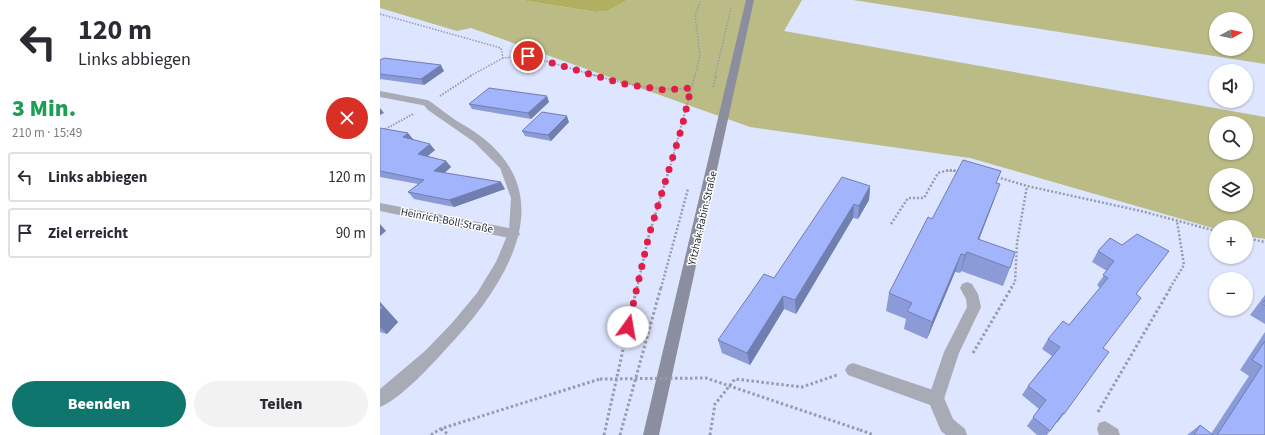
<!DOCTYPE html>
<html lang="de">
<meta charset="utf-8">
<style>
body{margin:0;font-family:"Source Sans 3",sans-serif;background:#f2f2f3;color:#2b2b33;height:100vh;display:flex;flex-direction:column;font-size:15px;white-space:nowrap}
*{box-sizing:border-box;margin:0}
p{font-size:13px;color:#7c7c81}
.icon{flex:none;width:22px;height:22px;fill:none;stroke:currentColor;stroke-width:2;stroke-linecap:round;stroke-linejoin:round}
.map{position:relative;flex:1;overflow:hidden}
.sheet{display:flex;flex-direction:column;background:#fff;width:380px}
.sheet>*{flex:none}
.banner{background:#fff;color:#2b2b33;overflow:hidden}
.needle{width:26px;rotate:82deg}
.fabs{position:absolute;left:829px;top:12px;display:grid;gap:8px}
.fabs a{display:grid;place-items:center;width:44px;height:44px;border-radius:50%;background:#fff;box-shadow:0 1px 3px #0004;font-size:20px}
.pin{position:absolute;display:grid;place-items:center;width:34px;height:34px;color:#fff;margin:-17px;border:2px solid #fff;border-radius:50%;box-shadow:0 1px 4px #0007}
.me{position:absolute;width:44px;margin:-22px;rotate:13deg;stroke-linejoin:round;filter:drop-shadow(0 0 3px #0008)}
.turn{display:flex;align-items:center;gap:14px;height:84px;padding:0 12px;font-size:18px}
.turn .icon{width:52px;height:52px;stroke-width:2.5}
.turn b{display:block;font-size:28px;line-height:34px}
.round{display:grid;place-items:center;flex:none;width:42px;height:42px;border-radius:21px;background:#f2f2f3}
.overview{display:flex;align-items:center;justify-content:space-between;height:68px;padding:0 12px}
h1{font-size:24px;font-weight:800;line-height:30px;color:#1e9e55}
.action{display:flex;gap:8px;margin-top:auto;padding:8px 12px}
.action a{flex:1;height:46px;border-radius:24px;background:#0f766e;color:#fff;font-size:16px;font-weight:800;line-height:46px;text-align:center}
.action a+a{background:#f2f2f3;color:#2b2b33}
ul{padding:0;list-style:none}
li{display:flex;align-items:center;gap:12px;height:50px;margin:0 8px 6px;padding:0 4px;border:2px solid #e1e1e2;border-radius:4px}
li div{flex:1}
li b{display:block;font-size:15px}
li em{font-style:normal}
main{display:flex;flex:1;min-height:0}
.map>svg:first-child{display:block}
</style>
<main>
<section class="sheet">
<div class="banner">
<div class="turn"><svg class="icon" aria-label="left" viewBox="0 0 24 24"><path d="M17 20v-9H6M10 6l-5 5 5 5"/></svg><div><b>120 m</b>Links abbiegen</div></div>
</div>
<div class="overview"><div><h1>3 Min.</h1><p>210 m · 15:49</p></div><a class="round" style="background:#d93025;color:#fff"><svg class="icon" aria-label="close" viewBox="0 0 24 24"><path d="M6 6l12 12M18 6L6 18"/></svg></a></div>
<ul>
<li><svg class="icon" aria-label="left" viewBox="0 0 24 24"><path d="M17 20v-9H6M10 6l-5 5 5 5"/></svg><div><b>Links abbiegen</b></div><em>120 m</em></li>
<li><svg class="icon" aria-label="arrive" viewBox="0 0 24 24"><path d="M6 21V4h12l-3 4 3 4H6"/></svg><div><b>Ziel erreicht</b></div><em>90 m</em></li>
</ul>
<div class="action"><a>Beenden</a><a>Teilen</a></div>
</section>
<div class="map">
<svg width="885" height="435" viewBox="0 0 885 435">
<rect width="100%" height="100%" fill="#dee5fe"/>
<path fill="#bbbb86" fill-rule="evenodd" d="M0 0H141L216 12 227 11 248 0H422L404 31 885 117V239L866 236V227H836V229L590 158 370 127 91 28 77 31 0 8ZM836 123H866V153H836ZM836 175H866V205H836Z
M474 0H885V64L473 0ZM836 19H866V49H836Z"/>
<path fill="#b0b060" d="M141 0H248L227 11 216 12Z"/>
<g fill="none" stroke-linecap="round" stroke-linejoin="round">
<path stroke="#969cae" stroke-width="1.5" stroke-dasharray="1.5 1.5" stroke-linecap="butt" d="M0 14 121 48 123 58 148 56 217 76
M90 76 123 58
M315 76 320 55 315 15 321 0
M335 76 351 8"/>
<path stroke="#969cae" stroke-width="2" stroke-dasharray="1.5 1.5" stroke-linecap="butt" d="M214 75C249 85 274 91 311 88
M333 87 336 75
M60 96 92 75
M0 132 33 114
M289 171 315 75
M567 171H575"/>
<path stroke="#969cae" stroke-width="2.5" stroke-dasharray="2 2" stroke-linecap="butt" d="M617 177 647 186 761 211 836 231
M511 224 528 198H544L558 173 569 170 579 171
M866 238 885 242
M257 288 269 235 289 170
M281 288 308 189
M631 288 635 282 637 243 647 186
M790 288 804 265 797 221"/>
<path stroke="#969cae" stroke-width="3" stroke-dasharray="2.5 2.5" stroke-linecap="butt" d="M593 353 632 287
M718 412 791 287
M61 429 69 435
M480 430 494 435
M51 435 60 429 220 379
M224 435 257 287
M240 435 281 287
M330 435 335 404 355 379 422 387 457 375"/>
<path fill="#a8abb6" fill-rule="evenodd" d="M0 91 47 100 52 103 47 106 0 97Z
M0 203 134 229 138 231 140 234 138 237 134 239 0 211Z
M587 282 592 284 598 294 601 307 579 353 562 405 556 407 550 405 548 399 564 352 587 307 586 299 580 288 582 284Z
M725 421 738 429 740 435H719L717 429 719 423Z"/>
<path fill="#a8abb6" fill-rule="evenodd" d="M47 100C51 101 74 120 82 124 190 186 130 281 66 349 51 366 20 399 0 407V389L45 351 72 323 97 293 116 262 129 231 131 198 120 168 94 142 48 110 42 103Z
M473 363 562 393 573 419 585 429 587 435H566L561 431 550 405 468 375 465 370 468 365Z"/>
<path fill="#8a8e9e" fill-rule="evenodd" d="M366 0H374L279 435H263Z"/>
<path stroke="#969cae" stroke-width="3" stroke-dasharray="2.5 2.5" stroke-linecap="butt" d="M220 379 326 378 480 430"/>
</g>
<path fill="#8b9bd8" d="M0 60 64 71 44 85 0 79Z
M169 102 151 119 92 109 89 104Z
M189 122 171 141 145 136 142 131Z
M0 128 33 139 55 150 47 156 66 161 71 167 64 173 125 189 74 207 34 199 28 192 38 184 0 177Z
M617 183 613 203 599 240 630 268 623 286 581 271 580 273 575 272 547 339 524 329 526 319 506 311 509 293 552 219Z
M490 186 489 200 478 219 473 218 416 314 404 309 370 365 342 353 338 340 394 278Z
M730 238 756 294 723 348 684 414 677 423 676 422 667 435H657L647 426 659 409 642 395 648 386 672 356 662 349 668 339 689 325 720 288 717 285 727 271 712 262 718 251Z
M885 295V324L870 315Z
M0 302 18 322 7 334 0 332Z
M885 332V435H807L820 425 831 434 869 376 860 370Z"/>
<path fill="#717eb0" d="M61 65 64 71 44 85 41 79Z
M167 96 169 102 151 119 148 113Z
M0 108 4 113 0 115Z
M187 116 189 122 171 141 168 135Z
M28 133 33 139 27 143 23 137Z
M50 144 55 150 43 160 38 154Z
M66 161 71 167 59 178 54 171Z
M121 182 125 189 74 207 69 200Z
M620 184 613 203 593 254 598 239Z
M490 186 489 200 478 219 479 206Z
M474 204 473 218 416 314 415 300Z
M0 224 6 231 0 236Z
M587 252 581 271 580 273 585 255Z
M581 254 575 272 547 339 552 322Z
M403 296 404 309 370 365 367 353Z
M0 302 18 322 7 334 0 327Z"/>
<path fill="#a2b4fb" stroke="#717eb0" d="M4 58 61 65 41 79 0 74V60Z
M109 88 167 96 148 113 89 104Z
M162 112 187 116 168 135 142 131Z
M0 128 28 133 23 137 50 144 38 154 66 161 54 171 121 182 69 200 28 192 44 180 0 171Z
M583 160 621 171 616 183 620 184 598 239 635 252 630 268 587 252 585 255 581 254 552 322 527 311 532 303 509 293 548 217 552 219Z
M462 177 490 186 479 206 474 204 415 300 403 296 367 353 338 340 384 274 394 278Z
M757 234 789 251 756 294 761 298 723 348 729 352 684 414 683 413 670 431 653 417 666 400 648 386 680 347 668 339 683 321 689 325 728 278 723 275 734 261 718 251 730 238 742 245Z
M885 300V306L882 304Z
M0 305 3 308 0 310Z
M885 341V435H837L882 366 872 360Z
M820 425 833 435H814Z"/>
<g fill="none" stroke-linecap="round" stroke-linejoin="round">
<path stroke="#e11d48" stroke-width="7" stroke-dasharray="0 12.6" d="M148 56 244 84 284 90 311 88 302 127 269 235 248 327"/>
</g>
<g text-anchor="middle" stroke-width="3" stroke-linejoin="round" paint-order="stroke">
<g font-size="11" fill="#2a2d36" stroke="#fff">
<text transform="translate(322 218) rotate(-77)" y="4">Yitzhak-Rabin-Straße</text>
<text transform="translate(67 220) rotate(11)" y="4">Heinrich-Böll-Straße</text>
</g>
</g>
</svg>
<div class="fabs">
<a><svg class="needle" viewBox="-14 -14 28 28"><path d="M0-13l5 13h-10z" fill="#e53935"/><path d="M0 13l5-13h-10z" fill="#7c7c81"/></svg></a>
<a><svg class="icon" aria-label="sound" viewBox="0 0 24 24"><path d="M4 9h4l5-4v14l-5-4H4zM17 9q2 3 0 6"/></svg></a>
<a><svg class="icon" aria-label="search" viewBox="0 0 24 24"><circle cx="10" cy="10" r="6"/><path d="M15 15l6 6"/></svg></a>
<a><svg class="icon" aria-label="layers" viewBox="0 0 24 24"><path d="M12 4l9 5-9 5-9-5zM3 14l9 5 9-5"/></svg></a>
<a>+</a>
<a>−</a>
</div>
<div class="pin" style="left:148px;top:56px;background:#d93025"><svg class="icon" aria-label="arrive" viewBox="0 0 24 24"><path d="M6 21V4h12l-3 4 3 4H6"/></svg></div>
<svg class="me" style="left:248px;top:327px" viewBox="-20 -20 40 40"><circle r="19" fill="#fff"/><path d="M0-13L10 11 0 6-10 11z" fill="#e11d48"/></svg>
</div>
</main>
